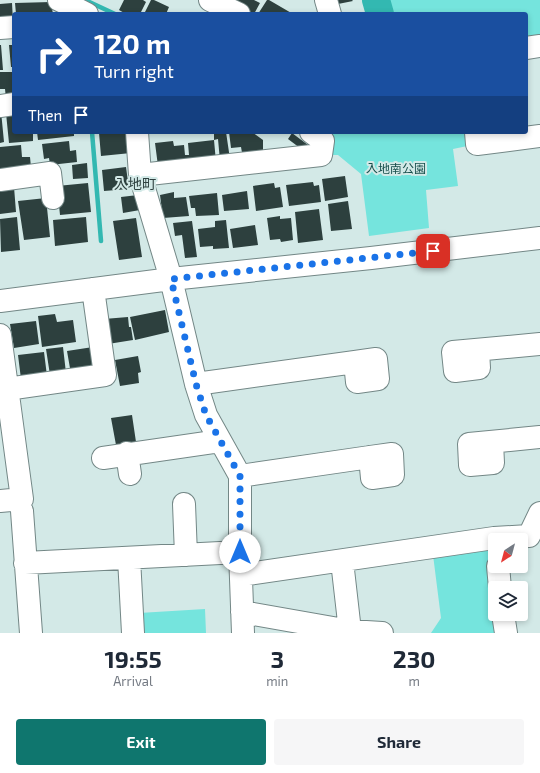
<!DOCTYPE html>
<meta charset="utf-8">
<style>
body{margin:0;font-family:"Exo 2","Noto Sans JP",sans-serif;background:#f6f6f7;color:#1f2937;height:100vh;display:flex;flex-direction:column;font-size:15px;white-space:nowrap}
*{box-sizing:border-box;margin:0}
p{font-size:13px;color:#747a83}
.icon{flex:none;width:22px;height:22px;fill:none;stroke:currentColor;stroke-width:2;stroke-linecap:round;stroke-linejoin:round}
.map{position:relative;height:633px;overflow:hidden}
.panel{display:flex;flex-direction:column;background:#fff;flex:1}
.panel>*{flex:none}
.banner{position:absolute;left:12px;top:12px;width:516px;height:122px;border-radius:4px;box-shadow:0 2px 6px #0003;background:#1a4fa0;color:#fff;overflow:hidden}
.needle{width:26px;rotate:216deg}
.fabs{position:absolute;left:488px;top:533px;display:grid;gap:8px}
.fabs a{display:grid;place-items:center;width:40px;height:40px;border-radius:4px;background:#fff;box-shadow:0 2px 6px #0003;font-size:20px}
.pin{position:absolute;display:grid;place-items:center;width:34px;height:34px;color:#fff;margin:-17px;border-radius:8px;box-shadow:0 2px 6px #0006}
.me{position:absolute;width:44px;margin:-22px;rotate:0deg;stroke-linejoin:round;filter:drop-shadow(0 0 3px #0008)}
.turn{display:flex;align-items:center;gap:14px;height:84px;padding:0 16px;font-size:18px}
.turn .icon{width:52px;height:52px;stroke-width:2.5}
.turn b{display:block;font-size:28px;line-height:34px}
.then{display:flex;align-items:center;height:38px;padding:0 16px;background:#0003;gap:8px;font-size:15px}
.eta{display:flex;justify-content:space-evenly;align-items:center;height:68px;text-align:center}
.eta b{font-size:24px;font-weight:700;line-height:28px}
.cta{display:flex;gap:8px;margin-top:auto;padding:8px 16px}
.cta a{flex:1;height:46px;border-radius:4px;background:#0f766e;color:#fff;font-size:16px;font-weight:700;line-height:46px;text-align:center}
.cta a+a{background:#f6f6f7;color:#1f2937}
.map>svg:first-child{display:block}
</style>
<div class="map">
<svg width="540" height="633" viewBox="0 0 540 633">
<rect width="100%" height="100%" fill="#d3e9e7"/>
<path fill="#75e4dd" d="M383 0H540V46L526 48V14H387Z
M327 132H476L477 144 453 149 458 186 426 190 429 228 369 236 361 174 338 155H321Z
M495 544V614L502 633H431L441 618 432 547Z
M205 609 206 633H139V613Z"/>
<g fill="none" stroke-linecap="round" stroke-linejoin="round">
<path stroke="#33b8b1" stroke-width="4.5" d="M85 0 115 14
M92 132 101 241"/>
<path stroke="#33b8b1" stroke-width="28" d="M376 0 380 14"/>
</g>
<path fill="#2d403e" d="M124 0H143L146 2 140 14H126L119 10Z
M151 0H154L169 7 166 14H144Z
M236 0H254L260 3 254 14H252L233 4Z
M267 0H269L293 14H258Z
M337 0H352L353 1 338 4Z
M51 2 53 14H16L15 3Z
M12 3 13 21 0 22V4Z
M0 45H1L3 70H0Z
M9 45H14V67H11Z
M0 72H14V98L6 99 5 89H0Z
M0 111H1L4 142 0 143Z
M14 112V132H33V141L9 143 6 113Z
M37 132H74V136L38 140Z
M129 132 131 153 101 156 99 133Z
M214 132H226L230 159 220 161 218 139 214 140Z
M229 132H252L263 140V155L243 158 241 147 231 148Z
M292 133 308 145 304 151 288 139Z
M214 140 216 162 158 166 155 143 173 141 174 146 184 145 185 155H189L188 143Z
M69 141 70 151 76 150 77 162 50 165 49 158 44 159 42 144Z
M21 145 22 157H30L31 167 0 171V147Z
M87 163 88 178 73 179 72 165Z
M126 167 129 189 104 191 102 170Z
M345 176 348 197 325 201 322 179Z
M313 182 314 186 319 185 321 202 289 206 286 185Z
M88 183 91 212 60 215 57 186Z
M274 183 275 188 280 187 283 207 256 211 253 186Z
M14 187 16 212 0 214V188Z
M247 191 249 209 224 211 222 195Z
M174 192V198L186 197 189 216 163 218 160 195Z
M217 193 219 215 196 216 195 208H191L189 196Z
M138 195 140 210 123 213 121 197Z
M46 198 50 237 24 240 18 201Z
M348 201 352 229 331 231 328 204Z
M319 209 323 240 298 243 295 212Z
M280 216V219L291 218 293 240 281 242 280 239 270 240 267 218Z
M17 217 20 250 1 252 0 219Z
M86 217 88 242 55 246 53 220Z
M136 218 142 257 119 260 113 221Z
M226 220 229 248 213 249V246L200 247 198 229 215 227V221Z
M192 221 197 257 185 258 182 235 175 236 173 223Z
M255 225 258 245 233 248 230 229Z
M165 310 169 332 135 340 130 317Z
M55 314 57 322 73 320 76 342 42 347 38 316Z
M128 317 129 327H131L133 340 108 344 104 319Z
M36 321 39 344 14 348 10 324Z
M63 347 66 373 50 375 46 349Z
M93 347 96 371 71 374 67 351Z
M44 352 47 376 21 379 18 355Z
M138 356 141 372 138 373 139 383 120 386 115 360Z
M132 415 136 442 116 445 111 418Z"/>
<g fill="none" stroke-linecap="round" stroke-linejoin="round">
<defs>
<path id="minor" d="M59 0 87 14
M210 0 239 14
M326 0 330 14
M0 28 14 27
M526 48 540 46
M0 106 14 104
M137 132 140 175 171 279 196 384 206 415 240 476V552L243 633
M476 132 477 144 540 136
M140 175 321 155 323 141 311 132
M0 180 50 173 53 198
M0 301 171 279 371 258 540 238
M0 335 22 499 0 501
M478 350 479 368 455 371 453 352 540 344
M196 384 355 362 376 359 378 379 357 382 355 362
M7 389 105 375 93 289
M492 442 493 463 470 465 469 444 540 437
M127 453 130 474
M103 458 220 441
M240 476 370 457 392 454 393 475 372 478 370 457
M184 504 186 555
M22 511 31 633
M129 558 133 633
M342 561 350 631
M25 563 240 552
M498 566 500 588
M241 575 494 538 529 536 540 513
M242 612 350 631 382 633
M503 614 506 633"/>
</defs>
<use href="#minor" stroke="#738786" stroke-width="24"/>
<use href="#minor" stroke="#fff" stroke-width="22"/>
</g>
<g fill="none" stroke-linecap="round" stroke-linejoin="round">
<path stroke="#1a73e8" stroke-width="7" stroke-dasharray="0 12.6" d="M240 552V476L206 415 196 384 171 279 433 251"/>
</g>
<g text-anchor="middle" stroke-width="4" stroke-linejoin="round" paint-order="stroke">
<g font-size="12" fill="#184f4c" stroke="#d3e9e7">
<text x="396" y="173">入地南公園</text>
</g>
<g font-size="14" fill="#2e403f" stroke="#d3e9e7">
<text x="135" y="189">入地町</text>
</g>
</g>
</svg>
<div class="fabs">
<a><svg class="needle" viewBox="-14 -14 28 28"><path d="M0-13l5 13h-10z" fill="#e53935"/><path d="M0 13l5-13h-10z" fill="#747a83"/></svg></a>
<a><svg class="icon" aria-label="layers" viewBox="0 0 24 24"><path d="M12 4l9 5-9 5-9-5zM3 14l9 5 9-5"/></svg></a>
</div>
<div class="pin" style="left:433px;top:251px;background:#d93025"><svg class="icon" aria-label="arrive" viewBox="0 0 24 24"><path d="M6 21V4h12l-3 4 3 4H6"/></svg></div>
<svg class="me" style="left:240px;top:552px" viewBox="-20 -20 40 40"><circle r="19" fill="#fff"/><path d="M0-13L10 11 0 6-10 11z" fill="#1a73e8"/></svg>
<div class="banner">
<div class="turn"><svg class="icon" aria-label="right" viewBox="0 0 24 24"><path d="M7 20v-9h11M14 6l5 5-5 5"/></svg><div><b>120 m</b>Turn right</div></div>
<div class="then">Then<svg class="icon" aria-label="arrive" viewBox="0 0 24 24"><path d="M6 21V4h12l-3 4 3 4H6"/></svg></div>
</div>
</div>
<section class="panel">
<div class="eta">
<div><b>19:55</b><p>Arrival</p></div>
<div><b>3</b><p>min</p></div>
<div><b>230</b><p>m</p></div>
</div>
<div class="cta"><a>Exit</a><a>Share</a></div>
</section>
